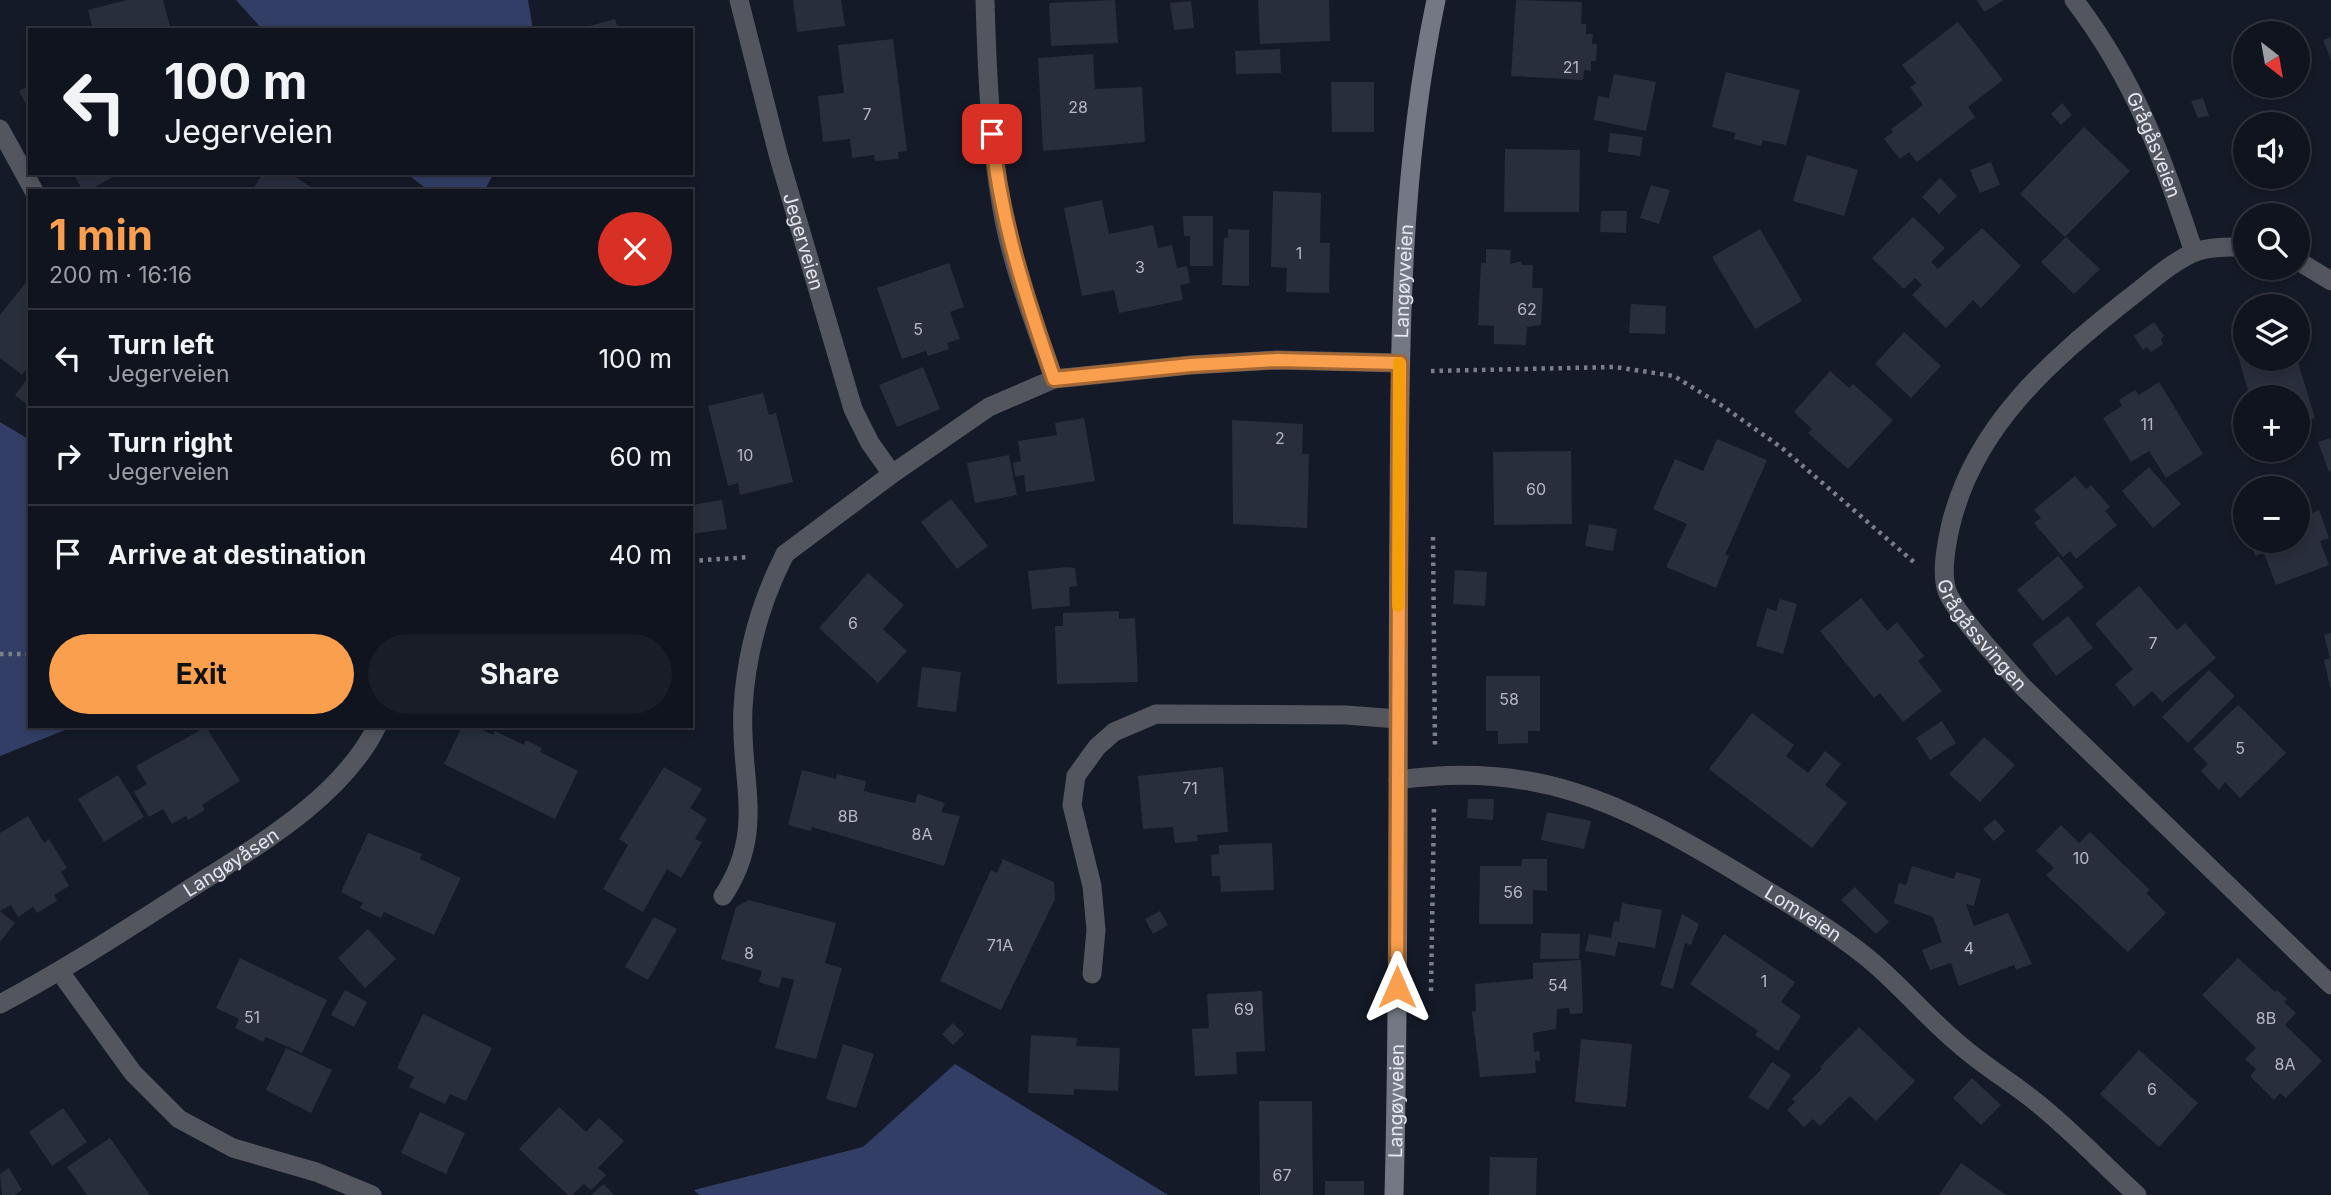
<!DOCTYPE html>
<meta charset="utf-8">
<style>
body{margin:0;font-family:Inter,sans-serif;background:#191d27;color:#f1f3f6;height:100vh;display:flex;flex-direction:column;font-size:26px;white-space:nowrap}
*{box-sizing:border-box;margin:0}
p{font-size:23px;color:#9c9ea4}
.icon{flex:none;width:38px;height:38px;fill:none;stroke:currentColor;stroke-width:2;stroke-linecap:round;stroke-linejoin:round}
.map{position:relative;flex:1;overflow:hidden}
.details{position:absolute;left:28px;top:189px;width:665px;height:539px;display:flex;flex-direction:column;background:#10141e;border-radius:0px;box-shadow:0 4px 10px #0003,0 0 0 2px #30333c}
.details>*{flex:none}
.banner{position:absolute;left:28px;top:28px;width:665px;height:147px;border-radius:0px;box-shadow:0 4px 10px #0003,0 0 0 2px #30333c;background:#10141e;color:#f1f3f6;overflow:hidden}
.needle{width:46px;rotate:149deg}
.fabs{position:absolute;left:2233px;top:21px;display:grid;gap:14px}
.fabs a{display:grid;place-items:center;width:77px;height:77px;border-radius:50%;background:#10141e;box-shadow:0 4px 10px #0003,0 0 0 2px #30333c;font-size:35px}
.pin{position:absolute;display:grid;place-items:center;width:60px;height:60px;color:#fff;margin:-30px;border-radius:14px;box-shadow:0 4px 10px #0006}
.me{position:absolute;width:77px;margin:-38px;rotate:0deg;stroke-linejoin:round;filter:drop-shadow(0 0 5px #0008)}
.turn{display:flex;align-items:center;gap:24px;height:147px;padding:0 21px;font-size:32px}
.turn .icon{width:91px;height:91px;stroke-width:2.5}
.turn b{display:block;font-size:49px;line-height:60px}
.round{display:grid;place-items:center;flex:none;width:74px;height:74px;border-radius:37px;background:#191d27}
.head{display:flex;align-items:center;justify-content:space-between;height:119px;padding:0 21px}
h1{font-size:42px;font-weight:700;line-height:52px;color:#fa9f4e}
.primary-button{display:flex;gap:14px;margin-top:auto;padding:14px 21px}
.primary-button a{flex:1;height:80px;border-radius:42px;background:#fa9f4e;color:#111;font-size:28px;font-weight:700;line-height:80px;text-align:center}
.primary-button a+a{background:#191d27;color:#f1f3f6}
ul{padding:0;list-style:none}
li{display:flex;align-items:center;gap:21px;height:98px;padding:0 21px;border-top:2px solid #30333c}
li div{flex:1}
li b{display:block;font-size:26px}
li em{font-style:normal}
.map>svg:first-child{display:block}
</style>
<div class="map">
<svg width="2331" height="1195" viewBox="0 0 2331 1195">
<rect width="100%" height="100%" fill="#151a28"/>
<path fill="#323e65" d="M236 0H528L533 30H263Z
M406 173H494L484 191H429Z
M0 422 30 440V726H75L0 756Z
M955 1064 1168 1195H699L694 1190 863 1147Z"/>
<path fill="#292e3d" d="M127 0H163L171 30H93L88 10Z
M793 0H841L845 26 797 32Z
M1115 0 1118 43 1051 46 1049 3Z
M1258 0H1329L1330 41 1260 44Z
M1516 0 1582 2 1581 24H1586V34H1593L1592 44H1597L1596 61H1591V71L1584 70 1583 80 1511 76Z
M1977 0H2004L1984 12Z
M1191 1 1194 28 1174 30 1170 3Z
M615 19 618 30H578V29Z
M1958 22 2003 80 1968 107 1975 117 1917 162 1909 152 1900 159 1884 139 1893 132 1891 129 1923 105 1910 87 1916 83 1902 65Z
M2331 37V60L2323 40Z
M893 39 907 151 898 152 899 159 875 161 874 155 852 158 850 139 823 142 818 96 844 93 838 45Z
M1280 49 1281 73 1236 74 1235 51Z
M1093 54 1095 89 1142 87 1145 142 1043 151 1038 58Z
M1726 72 1800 90 1786 145 1763 140 1761 146 1734 139 1736 133 1712 127Z
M1614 74 1656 82 1646 131 1594 120 1598 96 1609 98Z
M1331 82H1374V132H1332Z
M30 85V112L19 91Z
M2203 98 2209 116 2198 118 2191 101Z
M2062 103 2072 115 2061 125 2051 114Z
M2084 127 2130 171 2065 237 2020 194Z
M1610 133 1643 137 1640 156 1608 152Z
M1505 149 1580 150 1579 212H1504Z
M1807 155 1858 170 1844 216 1793 201Z
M1991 162 2000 185 1980 193 1970 170Z
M73 173H120L88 191H83Z
M263 173H289L317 191H252Z
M1940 178 1957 196 1939 214 1922 197Z
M1651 185 1670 190 1659 224 1640 218Z
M1273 191 1321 193 1320 243H1330L1329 293 1286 292 1287 268 1271 267Z
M1102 200 1109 234 1153 225 1158 248 1172 245 1177 268 1187 266 1190 283 1180 285 1183 300 1119 313 1114 290 1082 296 1064 208Z
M1601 211H1627L1626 233 1600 232Z
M1183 216H1213V266H1190V236H1184Z
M1913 217 1945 248 1931 262 1938 269 1982 228 2021 266 1981 308 1973 300 1946 328 1912 295 1922 285 1915 278 1904 289 1872 258Z
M1228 229 1249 230V286L1222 285 1224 238H1228Z
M1760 229 1802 301 1755 329 1712 257Z
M2066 237 2100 269 2074 294 2041 262Z
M1486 249 1511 250 1510 264 1522 261 1521 265H1533L1532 288H1543L1541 325 1527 327 1526 345 1494 344V326L1478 325 1481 263H1486Z
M949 263 964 307 950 312 960 339 947 343 949 349 928 356 926 351 902 359 877 288Z
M27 281 30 283V365L22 375 0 358V315Z
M1631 304 1666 306 1665 334 1629 333Z
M2154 322 2164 336 2161 339 2163 344 2151 352 2147 347 2143 350 2134 336Z
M1904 332 1941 366 1911 398 1875 364Z
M2245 336V359H2297L2315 418 2298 423V397H2250L2233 339Z
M923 367 940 409 897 427 879 385Z
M1830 371 1849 388 1853 384 1893 420 1848 469 1808 433 1812 429 1794 412Z
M30 375V407L15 395Z
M2159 382 2203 454 2166 478 2149 451 2131 462 2103 418 2122 406 2119 400 2135 390 2139 395Z
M763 393 769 415 776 413 793 482 740 495 738 483 728 486 708 406Z
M1084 418 1095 481 1026 492 1024 475 1015 476 1013 463 1021 461 1018 441 1057 435 1055 423Z
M1232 420 1303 424 1302 454H1309L1307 528 1233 524Z
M2331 438V471L2329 472 2318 442Z
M1717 439 1767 460 1725 555 1729 556 1716 588 1666 567 1687 524 1653 509 1675 459 1703 471Z
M1571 451 1572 524 1494 525 1493 452Z
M1009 455 1017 495 975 503 967 463Z
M2149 467 2181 504 2153 528 2122 491Z
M2075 476 2086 489 2091 485 2110 507 2105 511 2117 525 2076 559 2070 551 2063 557 2034 523 2041 518 2034 510Z
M2301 489 2310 514 2319 510 2329 538 2320 541 2329 565 2276 585 2264 553 2255 556 2250 541H2298V490Z
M951 499 988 546 957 569 921 522Z
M722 500 727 529 691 534V505Z
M1589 524 1617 529 1613 551 1585 546Z
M2058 556 2084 587 2043 621 2017 590Z
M1067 567 1075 568 1077 586 1069 587 1070 606 1032 609 1028 571Z
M1455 570 1487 572 1485 606 1453 604Z
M868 573 904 605 883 629 907 651 878 683 819 628Z
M2139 586 2177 630 2185 623 2216 658 2162 702 2152 691 2134 707 2115 684 2133 669 2095 624Z
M1861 598 1887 631 1897 622 1924 656 1918 661 1942 691 1903 722 1880 693 1874 698 1820 631Z
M1780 599 1797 604 1783 654 1756 646 1767 608 1776 611Z
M1119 611V619L1135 618 1138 682 1057 684 1055 626H1063V613Z
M2068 616 2093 648 2056 676 2032 644Z
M2331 633V687H2330L2324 660 2330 658 2324 635Z
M922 667 961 672 956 712 917 707Z
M2209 670 2235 696 2188 743 2162 717Z
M1486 676H1540V731H1528V743L1498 744V731H1486Z
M2238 705 2286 753 2240 798 2225 782 2219 790 2201 771 2208 764 2193 749Z
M1752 713 1794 745 1786 756 1808 773 1825 751 1841 764 1825 785 1847 803 1812 848 1709 769Z
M1942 721 1956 743 1930 760 1916 738Z
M462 726H473L493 735 495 731 524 745 526 740 542 748 540 752 578 771 555 819 444 764Z
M206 727 240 781 202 805 205 810 188 820 186 816 172 824 163 809 149 817 134 792 147 784 136 766Z
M1984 737 2015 765 1980 802 1949 774Z
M664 767 702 789 690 808 707 819 695 839 702 842 681 878 667 869 643 912 603 889 628 845 619 839Z
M1223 767 1228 832 1197 835 1198 841 1175 843 1173 827 1143 829 1138 776Z
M802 770 836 779 837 774 866 781 864 791 880 795 915 803 918 794 945 803 941 812 960 816 944 866 812 827 811 831 788 825Z
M118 775 144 817 104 842 78 799Z
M1468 799H1494L1493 820 1467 818Z
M1547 812 1591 821 1584 849 1541 840Z
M28 816 44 843 49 839 67 868 61 872 69 886 54 895 57 901 37 913 33 907 18 917 11 905 0 911 15 923 0 942V833Z
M1995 819 2005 831 1994 841 1983 829Z
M2061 825 2079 843 2090 832 2150 890 2146 893 2166 913 2128 952 2046 875 2054 868 2036 851Z
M368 833 422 854 420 859 461 878 434 935 384 912 381 918 360 908 363 903 341 892Z
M1272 843 1274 890 1221 892 1220 876H1212L1211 855 1219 854V845Z
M1003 859 1054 882 1055 899 1001 1010 940 981 991 870 997 873Z
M1522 859H1547V891L1533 890V924H1479L1480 866H1521Z
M1912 866 1954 879 1956 872 1981 879 1974 906 1966 904 1974 926 2008 913 2032 964 2016 970 2014 965 1959 986 1951 963 1930 970 1922 950 1942 942 1933 917 1894 903 1899 883 1906 885Z
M1855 887 1889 922 1876 934 1841 900Z
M749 900 836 923 825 963 842 968 816 1059 775 1048 794 980 782 977 779 988 759 982 762 971 721 959 736 907Z
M1622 903 1662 910 1655 948 1618 942 1615 956 1585 951 1589 934 1611 938 1614 921 1619 922Z
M1160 911 1168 925 1153 934 1145 919Z
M1682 914 1699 924 1691 945 1685 943 1673 989 1660 985Z
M654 917 677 929 648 980 625 967Z
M368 929 396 959 365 988 338 958Z
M1541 933 1580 934 1579 959H1540Z
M1724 934 1795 982 1781 1002 1801 1016 1778 1051 1755 1035 1758 1031 1690 984Z
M240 958 327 1000 302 1053 266 1037 263 1042 235 1028 239 1019 216 1008Z
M2238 958 2275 992 2277 990 2287 999 2284 1002 2296 1013 2285 1025 2322 1061 2286 1098 2280 1093 2274 1100 2250 1076 2256 1069 2245 1059 2256 1048 2202 995Z
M1581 960 1583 1013 1570 1014 1569 1008 1557 1009 1556 1029 1533 1033 1534 1052 1539 1051 1540 1061 1535 1060 1536 1073 1480 1077 1472 1012 1476 1011 1475 984 1533 979V963Z
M345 990 367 1002 354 1027 331 1015Z
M1262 991 1265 1051 1236 1052 1237 1074 1195 1076 1192 1029 1209 1028 1207 994Z
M423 1014 492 1048 466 1101 450 1094 445 1104 409 1087 414 1077 397 1068Z
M953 1023 964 1034 953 1045 942 1034Z
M1859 1027 1915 1081 1876 1121 1850 1096 1820 1126 1813 1119 1804 1127 1787 1110 1795 1102 1792 1099 1822 1069 1820 1067Z
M1031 1035 1077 1038 1076 1046 1120 1048 1118 1091 1074 1089V1095L1028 1093Z
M1581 1039 1632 1044 1626 1107 1575 1102Z
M843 1044 874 1054 856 1108 826 1099Z
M286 1048 332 1070 311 1113 266 1090Z
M2139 1050 2198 1103 2159 1147 2100 1094Z
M1772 1062 1791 1075 1768 1110 1748 1097Z
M1972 1078 2001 1105 1981 1125 1953 1098Z
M1259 1101H1312L1313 1195H1260Z
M559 1107 586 1132 599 1118 624 1141 598 1168 606 1175 591 1190 584 1184 572 1195H568L519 1149Z
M63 1108 87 1142 52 1166 29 1132Z
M420 1112 465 1133 446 1174 401 1153Z
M110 1138 150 1195H87L67 1167Z
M1490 1157 1537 1158 1536 1195H1489Z
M1961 1163 2006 1195H1939Z
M9 1168 22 1190 15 1195H2L0 1174Z
M1325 1181H1364V1195H1325Z
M604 1184 614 1195H591Z"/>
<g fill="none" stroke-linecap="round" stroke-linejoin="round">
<path stroke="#7a7f8b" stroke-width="4.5" stroke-dasharray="3.5 5" stroke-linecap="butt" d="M1431 371 1615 367 1674 376 1721 405 1782 448 1915 563
M1433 537 1435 746
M691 561 750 557
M0 654H30
M1431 991 1434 808"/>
<path stroke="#53565e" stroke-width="19" d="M723 896C767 830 739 779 743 708 746 654 760 603 785 554
M1092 974 1096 930 1092 886 1072 805 1076 776 1097 747 1114 732 1156 714 1346 715 1398 719"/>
<g stroke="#53565e" stroke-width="19">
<path id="s1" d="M739 0 778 154 853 409 870 443 892 474"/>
<path d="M985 0C987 70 990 140 1002 209 1012 267 1035 324 1054 379"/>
<path id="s2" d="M2074 0C2136 81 2162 157 2194 252"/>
<path d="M0 129 34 191"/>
<path id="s3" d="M2245 248C2231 246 2206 247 2193 253 2170 263 2148 284 2128 299 2050 361 1973 427 1950 528 1946 547 1941 573 1947 591 1956 615 2005 666 2023 687L2331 985"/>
<path d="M2298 261 2331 281"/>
<path d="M785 554 892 474 989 407 1054 379 1191 365 1277 360 1400 363"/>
<path id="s4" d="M1398 780C1537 761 1620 802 1735 871 1779 898 1823 923 1864 955 1898 982 1926 1017 1960 1045 1984 1066 2011 1082 2036 1102 2072 1131 2103 1164 2137 1195"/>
<path d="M60 972 133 1073 179 1119 233 1148 316 1172 372 1195"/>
<path id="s5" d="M0 1004C61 972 119 934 177 897 246 852 340 802 377 726"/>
</g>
<path stroke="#747884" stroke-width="19" id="s6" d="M1394 1195C1400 972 1397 750 1399 527 1400 350 1399 174 1436 0"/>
</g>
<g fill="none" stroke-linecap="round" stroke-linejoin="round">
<defs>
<path id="route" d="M992 134C1000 220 1026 298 1054 379L1191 365 1277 360 1400 363 1397 987"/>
</defs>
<use href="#route" stroke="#a26733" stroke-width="18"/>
<use href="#route" stroke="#fa9f4e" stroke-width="12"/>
<path stroke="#f59e0b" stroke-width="12" d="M1398 606 1399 363"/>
</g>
<g text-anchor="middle" stroke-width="6" stroke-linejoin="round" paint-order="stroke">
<g font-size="16" fill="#b5b9c4">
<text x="1571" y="73">21</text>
<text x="1078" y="113">28</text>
<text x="867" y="120">7</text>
<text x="1299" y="259">1</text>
<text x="1140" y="273">3</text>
<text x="1527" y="315">62</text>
<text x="918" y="335">5</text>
<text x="2147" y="430">11</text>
<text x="1280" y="444">2</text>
<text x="745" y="461">10</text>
<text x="1536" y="495">60</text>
<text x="853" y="629">6</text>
<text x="2153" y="649">7</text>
<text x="1509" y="705">58</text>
<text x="2240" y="754">5</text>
<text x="1190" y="794">71</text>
<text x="848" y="822">8B</text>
<text x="922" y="840">8A</text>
<text x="2081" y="864">10</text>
<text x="1513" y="898">56</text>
<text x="1000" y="951">71A</text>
<text x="1969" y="954">4</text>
<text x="749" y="959">8</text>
<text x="1764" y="987">1</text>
<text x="1558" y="991">54</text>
<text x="1244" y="1015">69</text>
<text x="252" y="1023">51</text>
<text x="2266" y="1024">8B</text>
<text x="2285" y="1070">8A</text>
<text x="2152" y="1095">6</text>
<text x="1282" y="1181">67</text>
</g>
<g font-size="19" fill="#e4e7f1" stroke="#04060b">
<text dy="7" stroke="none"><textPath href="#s2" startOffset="166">Grågåsveien</textPath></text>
<text dy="7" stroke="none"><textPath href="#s1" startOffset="250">Jegerveien</textPath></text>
<text dy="7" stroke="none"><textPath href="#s6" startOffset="914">Langøyveien</textPath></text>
<text dy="7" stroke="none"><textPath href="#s3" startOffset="548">Grågåssvingen</textPath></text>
<text dy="7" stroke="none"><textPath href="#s5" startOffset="271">Langøyåsen</textPath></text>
<text dy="7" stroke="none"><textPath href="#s4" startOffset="438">Lomveien</textPath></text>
<text dy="7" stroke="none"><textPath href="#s6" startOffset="94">Langøyveien</textPath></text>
</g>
</g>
</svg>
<div class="fabs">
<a><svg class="needle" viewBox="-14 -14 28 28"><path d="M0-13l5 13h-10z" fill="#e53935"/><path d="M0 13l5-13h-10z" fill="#9c9ea4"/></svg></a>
<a><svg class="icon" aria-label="sound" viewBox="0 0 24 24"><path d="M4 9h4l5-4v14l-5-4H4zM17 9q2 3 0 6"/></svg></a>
<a><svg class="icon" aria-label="search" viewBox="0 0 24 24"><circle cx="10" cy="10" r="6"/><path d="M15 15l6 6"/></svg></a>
<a><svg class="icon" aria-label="layers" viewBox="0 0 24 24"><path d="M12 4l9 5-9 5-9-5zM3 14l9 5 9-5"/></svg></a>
<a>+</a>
<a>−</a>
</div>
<div class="pin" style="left:992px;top:134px;background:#d93025"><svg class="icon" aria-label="arrive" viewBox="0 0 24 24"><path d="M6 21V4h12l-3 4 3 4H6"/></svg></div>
<svg class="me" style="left:1397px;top:987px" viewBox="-20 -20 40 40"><path d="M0-17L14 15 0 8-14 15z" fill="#fa9f4e" stroke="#fff" stroke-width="4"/></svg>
<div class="banner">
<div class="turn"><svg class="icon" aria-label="left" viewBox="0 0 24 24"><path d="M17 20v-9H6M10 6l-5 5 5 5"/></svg><div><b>100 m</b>Jegerveien</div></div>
</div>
<section class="details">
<div class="head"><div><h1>1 min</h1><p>200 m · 16:16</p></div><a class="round" style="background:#d93025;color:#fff"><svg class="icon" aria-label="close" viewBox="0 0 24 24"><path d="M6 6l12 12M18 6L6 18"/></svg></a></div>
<ul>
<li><svg class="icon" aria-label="left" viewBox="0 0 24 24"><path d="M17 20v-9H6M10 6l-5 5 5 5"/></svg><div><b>Turn left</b><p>Jegerveien</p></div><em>100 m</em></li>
<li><svg class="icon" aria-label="right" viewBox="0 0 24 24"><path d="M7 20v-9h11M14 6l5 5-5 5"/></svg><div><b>Turn right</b><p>Jegerveien</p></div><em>60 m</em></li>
<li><svg class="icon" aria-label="arrive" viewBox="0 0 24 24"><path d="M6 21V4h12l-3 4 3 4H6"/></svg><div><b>Arrive at destination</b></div><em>40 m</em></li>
</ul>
<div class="primary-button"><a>Exit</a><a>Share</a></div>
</section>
</div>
